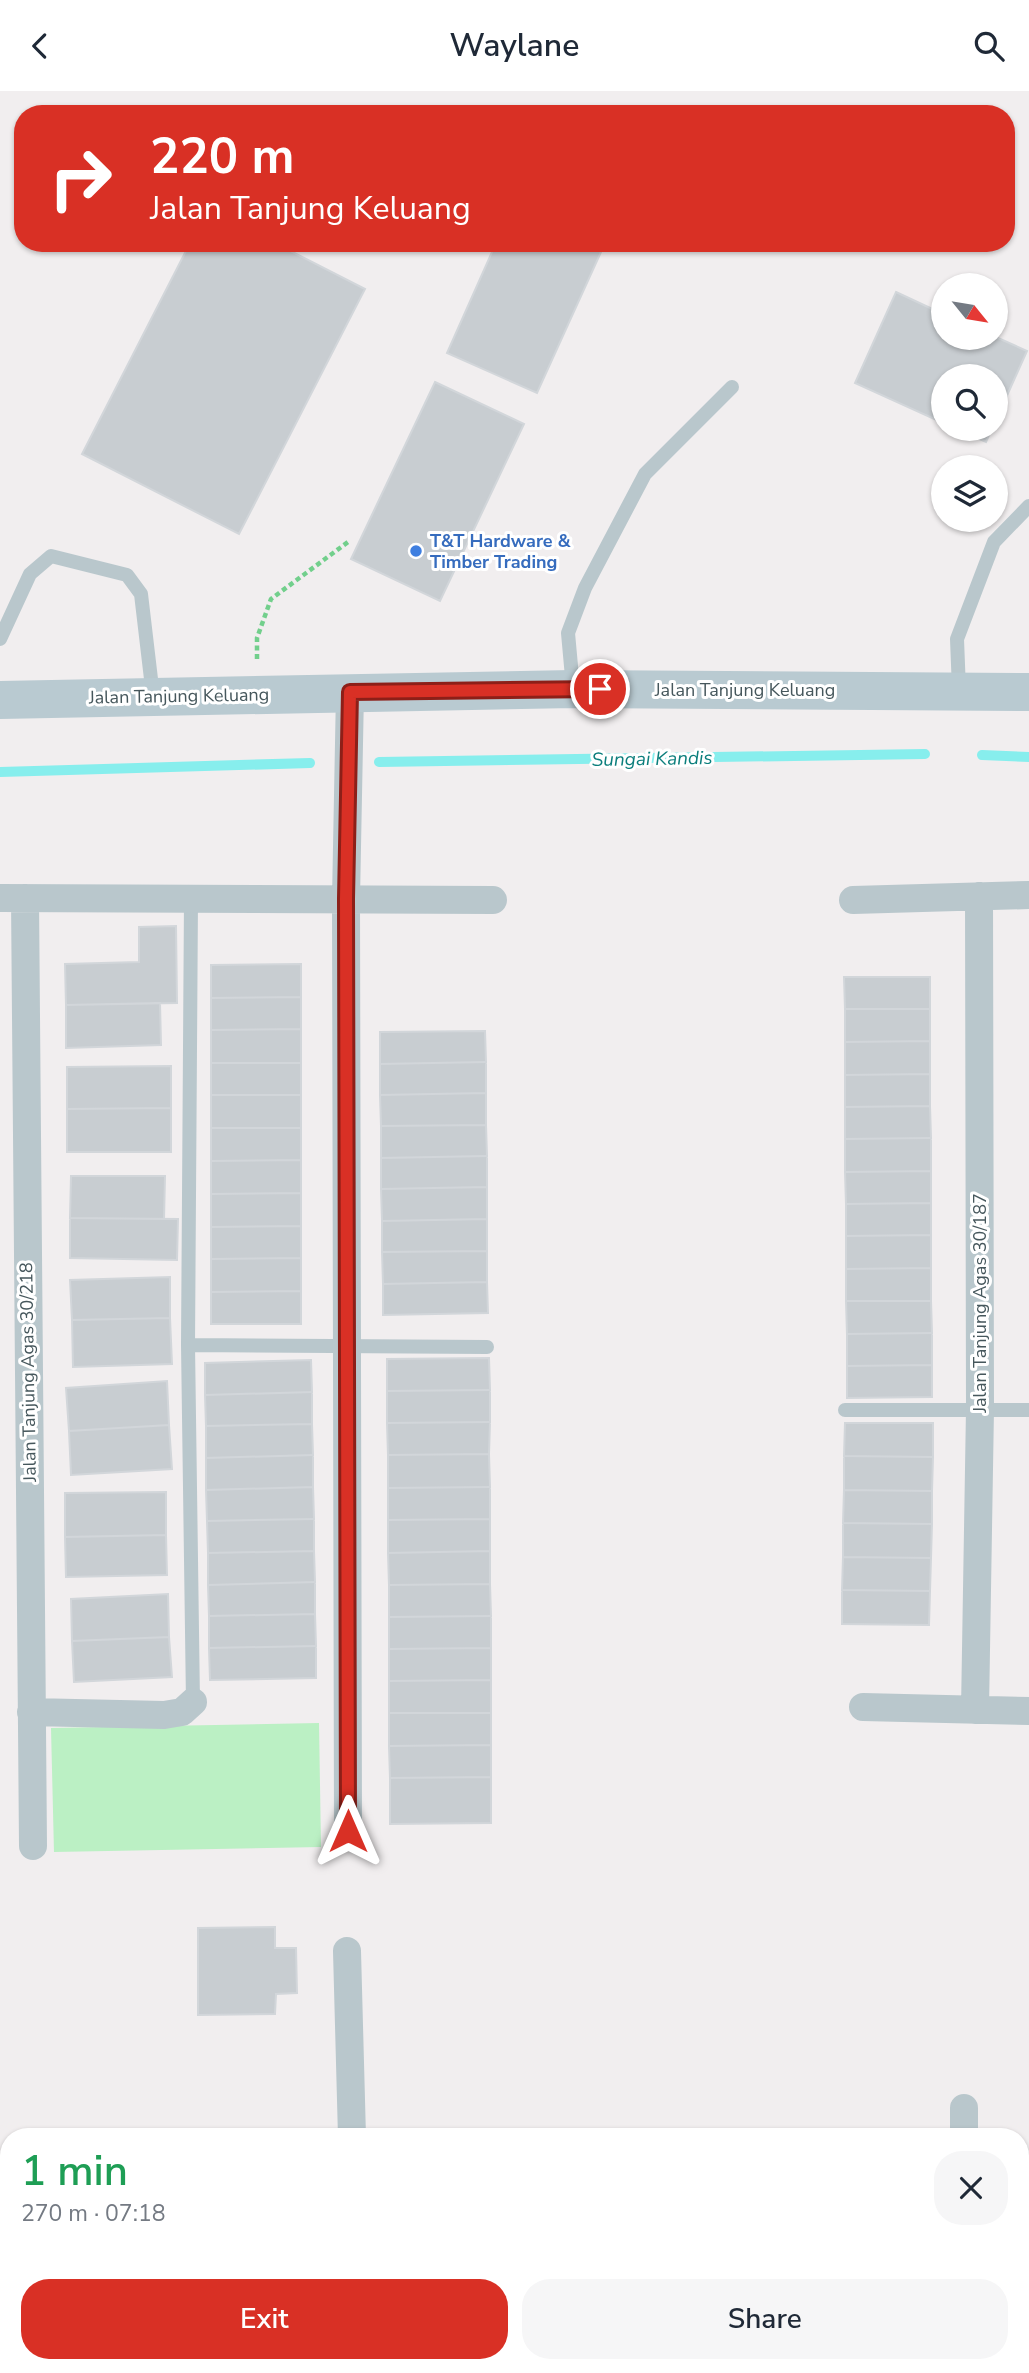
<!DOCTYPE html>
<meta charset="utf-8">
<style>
body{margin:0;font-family:"Nunito Sans",sans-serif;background:#f6f6f7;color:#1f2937;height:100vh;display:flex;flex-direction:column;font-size:26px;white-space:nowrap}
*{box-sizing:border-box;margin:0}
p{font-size:23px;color:#747a83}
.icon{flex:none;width:38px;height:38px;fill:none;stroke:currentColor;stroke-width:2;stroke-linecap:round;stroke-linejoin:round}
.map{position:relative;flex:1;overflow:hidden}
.details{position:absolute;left:0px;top:2037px;width:1029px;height:245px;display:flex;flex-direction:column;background:#fff;border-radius:28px 28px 0 0;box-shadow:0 2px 5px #0004}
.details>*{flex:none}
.banner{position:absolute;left:14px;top:14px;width:1001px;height:147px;border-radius:28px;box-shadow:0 2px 5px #0004;background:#d93025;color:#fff;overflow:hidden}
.needle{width:46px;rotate:120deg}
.buttons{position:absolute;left:931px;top:182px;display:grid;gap:14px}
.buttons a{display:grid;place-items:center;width:77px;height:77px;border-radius:50%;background:#fff;box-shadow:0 2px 5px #0004;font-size:35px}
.pin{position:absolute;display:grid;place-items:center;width:60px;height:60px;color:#fff;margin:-30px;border:4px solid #fff;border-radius:50%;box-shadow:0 2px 7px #0007}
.me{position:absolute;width:77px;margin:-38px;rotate:0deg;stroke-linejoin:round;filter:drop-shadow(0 0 5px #0008)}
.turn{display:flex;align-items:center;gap:24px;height:147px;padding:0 21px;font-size:32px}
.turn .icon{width:91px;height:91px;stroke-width:2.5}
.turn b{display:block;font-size:49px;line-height:60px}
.round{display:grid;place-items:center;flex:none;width:74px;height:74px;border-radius:28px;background:#f6f6f7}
.headline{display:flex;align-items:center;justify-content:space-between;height:119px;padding:0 21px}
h1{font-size:42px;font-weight:600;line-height:52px;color:#1e9e55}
.button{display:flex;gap:14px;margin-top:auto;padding:14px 21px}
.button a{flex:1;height:80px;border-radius:28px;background:#d93025;color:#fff;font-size:28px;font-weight:600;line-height:80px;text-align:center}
.button a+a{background:#f6f6f7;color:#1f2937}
header{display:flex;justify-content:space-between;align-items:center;height:91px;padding:0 21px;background:#fff;font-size:32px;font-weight:600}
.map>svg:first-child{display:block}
</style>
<header><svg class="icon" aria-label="back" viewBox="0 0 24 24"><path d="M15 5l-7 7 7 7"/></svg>Waylane<svg class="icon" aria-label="search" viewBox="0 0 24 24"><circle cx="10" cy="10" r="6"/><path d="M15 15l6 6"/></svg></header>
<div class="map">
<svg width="1029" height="2282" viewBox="0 0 1029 2282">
<rect width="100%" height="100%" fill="#f1eeef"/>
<path fill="#bbf0c4" d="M319 1632 321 1756 54 1761 51 1637Z"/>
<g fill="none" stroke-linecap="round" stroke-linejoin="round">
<path stroke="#87eeed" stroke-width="10" d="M982 664 1029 666
M379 671 925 663
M0 681 310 672"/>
</g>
<path fill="#c8cdd1" stroke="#d2d6da" stroke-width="2" d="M190 152H275L365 198 239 443 82 363Z
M496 152H582L601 161 537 302 447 262Z
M896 201 943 223V247L996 246 1027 260 996 329V285H943V332L855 292Z
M435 291 524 333 440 510 351 468Z
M956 338H992L986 351Z
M176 835 177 912 66 914 65 873 139 871V836Z
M301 873V906L211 907V874Z
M844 886H930V918H845Z
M301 906V938L211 939V907Z
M160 912 161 954 66 957V914Z
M845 918H930V950L845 951Z
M301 938V972H211V939Z
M485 940 486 971 380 973V941Z
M930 950V983L845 984V951Z
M486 971V1002L380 1004V973Z
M211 972H301V1004H211Z
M171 975V1017L67 1018V976Z
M930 983V1015L845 1016V984Z
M486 1002V1034L381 1035 380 1004Z
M211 1004H301V1037H211Z
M930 1015 931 1047 845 1048V1016Z
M171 1017V1061H67V1018Z
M486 1034 487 1065 381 1067V1035Z
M211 1037H301V1069L211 1070Z
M931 1047V1080L845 1081V1048Z
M487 1065V1096L381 1098V1067Z
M301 1069V1102L211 1103V1070Z
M931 1080V1112L846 1113 845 1081Z
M71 1085H165L164 1128 70 1127Z
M487 1096V1128L382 1130 381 1098Z
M301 1102V1135L211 1136V1103Z
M931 1112V1144L846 1145V1113Z
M70 1127 178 1128 177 1169 70 1167Z
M487 1128V1160L382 1161V1130Z
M301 1135V1167L211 1168V1136Z
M931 1144V1177L846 1178V1145Z
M487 1160V1191L383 1193 382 1161Z
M301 1167V1200L211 1201V1168Z
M931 1177V1210H846V1178Z
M170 1186V1227L72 1229 70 1189Z
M487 1191 488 1222 383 1224V1193Z
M301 1200V1233H211V1201Z
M846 1210H931L932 1242 847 1243Z
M170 1227 172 1273 73 1276 72 1229Z
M932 1242V1274L847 1275V1243Z
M489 1267 490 1299 387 1300V1268Z
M311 1269 312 1301 205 1304V1272Z
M932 1274V1306L847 1307V1275Z
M167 1290 169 1334 69 1340 66 1297Z
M490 1299V1331L387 1332V1300Z
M312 1301V1333L206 1335 205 1304Z
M490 1331 489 1363 388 1364 387 1332Z
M845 1332H933V1366L844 1365Z
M312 1333 313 1364 206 1367V1335Z
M169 1334 172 1378 71 1384 69 1340Z
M489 1363 490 1396 388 1397V1364Z
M313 1364V1396L206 1399V1367Z
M844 1365 933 1366 932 1400 844 1399Z
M313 1396 314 1428 207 1430 206 1399Z
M490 1396V1428L388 1429V1397Z
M844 1399 932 1400V1433L843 1432Z
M166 1401V1444L65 1446V1402Z
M314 1428V1460L208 1462 207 1430Z
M490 1428V1460L388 1462V1429Z
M843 1432 932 1433 931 1467 843 1466Z
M166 1444 167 1484 66 1486 65 1446Z
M314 1460 315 1491 208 1494V1462Z
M490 1460V1493L389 1494 388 1462Z
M843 1466 931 1467 930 1500 842 1499Z
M315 1491V1523L209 1525 208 1494Z
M490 1493 491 1525 389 1526V1494Z
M842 1499 930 1500 929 1534 842 1533Z
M168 1503 169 1546 72 1550 71 1508Z
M315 1523 316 1555 209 1557V1525Z
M491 1525V1557L389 1558V1526Z
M169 1546 172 1586 74 1591 72 1550Z
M316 1555V1587L210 1589 209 1557Z
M491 1557V1589L389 1590V1558Z
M491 1589V1622H389V1590Z
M389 1622H491V1654L389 1655Z
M491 1654V1686L390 1687 389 1655Z
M491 1686V1732L390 1733V1687Z
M275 1836V1857H296L297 1902 276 1903 275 1923 198 1924V1837Z
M935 2274V2282H835V2278Z"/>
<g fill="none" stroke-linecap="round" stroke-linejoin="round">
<path stroke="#72cf8c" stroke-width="4.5" stroke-dasharray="5 3.5" stroke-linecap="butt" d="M257 568V547L271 508 348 451"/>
<path stroke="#b9c7cc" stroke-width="14" d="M0 548 30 483 51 465 127 484 141 503 153 605
M573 597 568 542 585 497 645 383 732 296
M959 599 957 548 994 451 1029 415
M191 808 188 1254 193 1611
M188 1254 487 1256
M845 1319H1029"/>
<path stroke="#b9c7cc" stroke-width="28" d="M0 807 493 809
M25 807 33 1755
M853 809 1029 804
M863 1616 1029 1620
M975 1619 980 1318 979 805
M31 1621 164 1624 182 1621 193 1611
M348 1740 346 808 350 601
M347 1860 352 2046
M964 2017V2046
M356 2273V2282
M967 2273V2282"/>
<path stroke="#b9cad1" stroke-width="38" d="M0 609 573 598 1029 601"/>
</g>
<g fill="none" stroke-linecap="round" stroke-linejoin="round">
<defs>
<path id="route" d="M348 1740 346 808 350 601 600 598"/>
</defs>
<use href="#route" stroke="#8d1f18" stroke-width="18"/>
<use href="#route" stroke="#d93025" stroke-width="12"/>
</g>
<circle fill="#3f7fe0" stroke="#fff" stroke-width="2.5" cx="416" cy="460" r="7"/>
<g text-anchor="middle" stroke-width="6" stroke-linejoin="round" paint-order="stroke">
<g font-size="18" font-weight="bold" fill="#366cbe" stroke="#fff" text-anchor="start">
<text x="430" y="456">T&amp;T Hardware &amp;<tspan x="430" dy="21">Timber Trading</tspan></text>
</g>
<g font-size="18" fill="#46575c" stroke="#fff">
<text x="745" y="605">Jalan Tanjung Keluang</text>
<text transform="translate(179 605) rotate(-1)" y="6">Jalan Tanjung Keluang</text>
<text transform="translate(980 1212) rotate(-90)" y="6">Jalan Tanjung Agas 30/187</text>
<text transform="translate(28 1281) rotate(-91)" y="6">Jalan Tanjung Agas 30/218</text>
</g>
<g font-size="19" font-style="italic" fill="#0b7e7c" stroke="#fff">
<text transform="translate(652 667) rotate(-1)" y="7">Sungai Kandis</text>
</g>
</g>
</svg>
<div class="buttons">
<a><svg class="needle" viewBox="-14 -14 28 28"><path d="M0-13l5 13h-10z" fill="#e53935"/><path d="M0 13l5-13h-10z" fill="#747a83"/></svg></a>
<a><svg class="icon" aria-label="search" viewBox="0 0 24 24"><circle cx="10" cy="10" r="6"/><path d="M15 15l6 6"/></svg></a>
<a><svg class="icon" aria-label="layers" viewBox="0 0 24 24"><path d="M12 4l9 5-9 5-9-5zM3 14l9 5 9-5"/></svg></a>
</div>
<div class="pin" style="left:600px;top:598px;background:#d93025"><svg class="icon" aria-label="arrive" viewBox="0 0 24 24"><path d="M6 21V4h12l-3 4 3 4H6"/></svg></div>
<svg class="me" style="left:348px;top:1740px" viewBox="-20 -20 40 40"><path d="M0-17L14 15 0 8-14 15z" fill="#d93025" stroke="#fff" stroke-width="4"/></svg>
<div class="banner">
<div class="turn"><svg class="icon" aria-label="right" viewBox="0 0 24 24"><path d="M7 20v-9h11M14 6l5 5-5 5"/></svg><div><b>220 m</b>Jalan Tanjung Keluang</div></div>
</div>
<section class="details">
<div class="headline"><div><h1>1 min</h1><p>270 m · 07:18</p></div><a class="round"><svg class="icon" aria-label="close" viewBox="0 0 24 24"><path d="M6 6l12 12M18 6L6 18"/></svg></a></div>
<div class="button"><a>Exit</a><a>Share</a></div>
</section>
</div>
